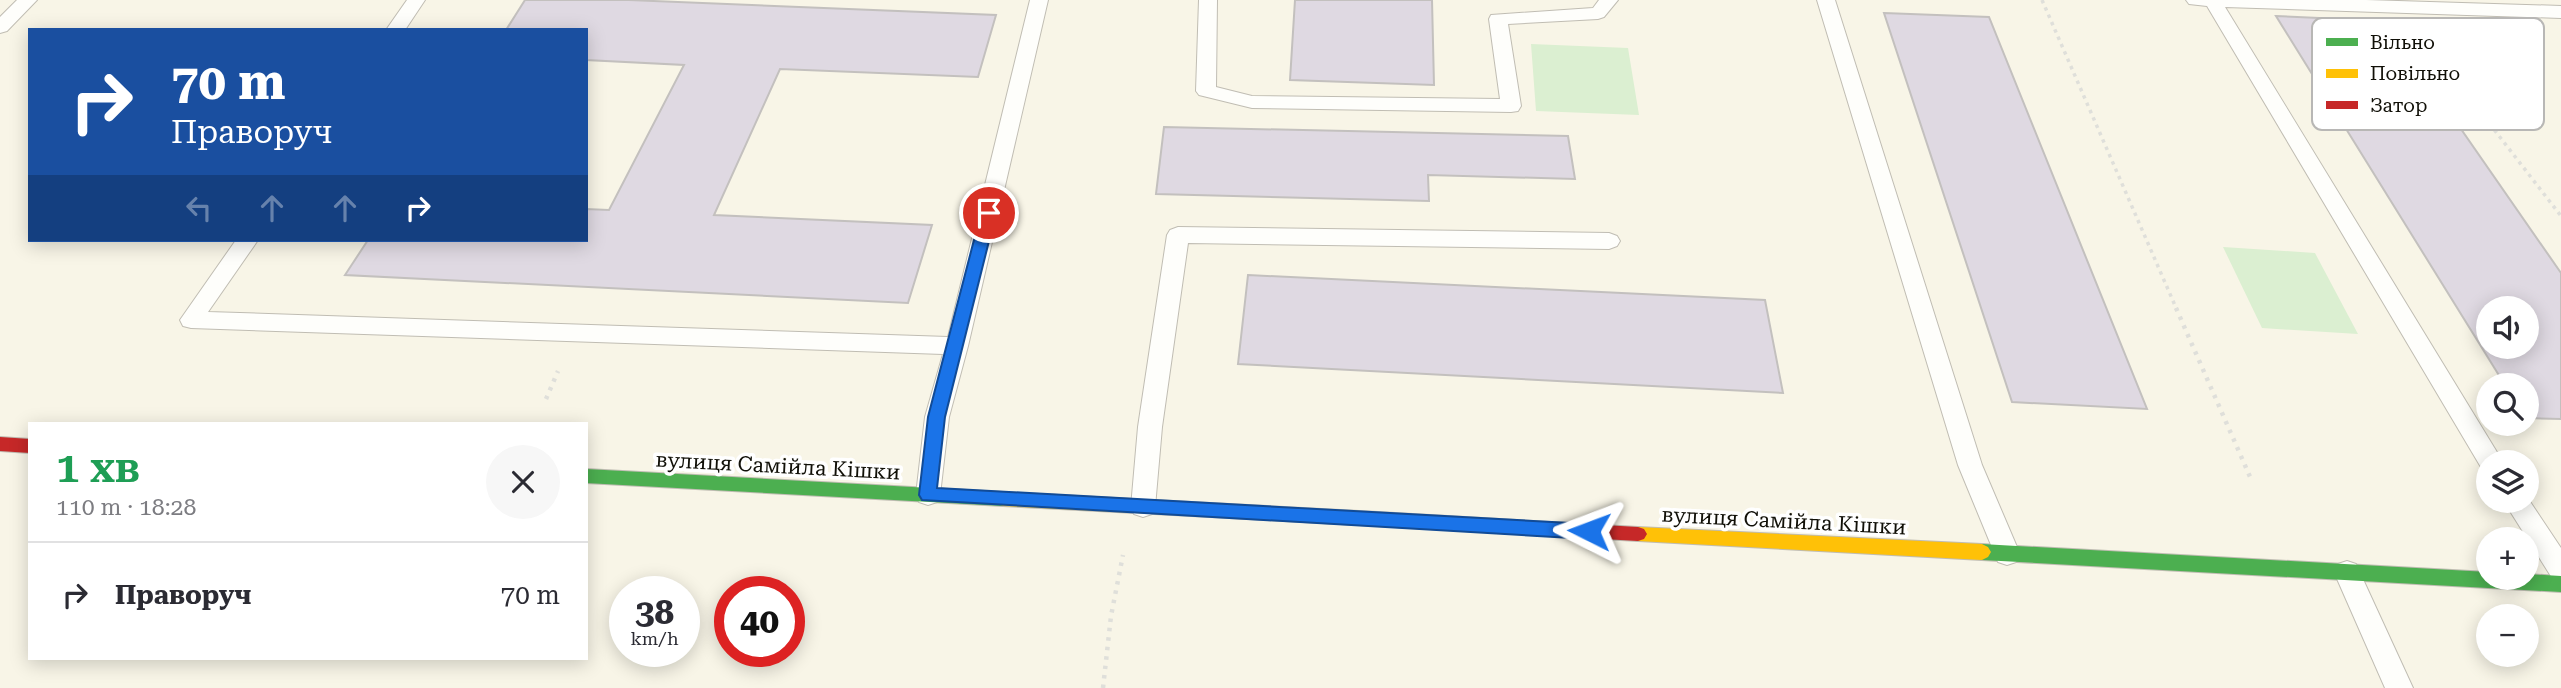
<!DOCTYPE html>
<html lang="uk">
<meta charset="utf-8">
<style>
body{margin:0;font-family:"Roboto Serif",serif;background:#f7f7f7;color:#2b2b33;height:100vh;display:flex;flex-direction:column;font-size:26px;white-space:nowrap}
*{box-sizing:border-box;margin:0}
p{font-size:23px;color:#7c7c81}
.icon{flex:none;width:38px;height:38px;fill:none;stroke:currentColor;stroke-width:2;stroke-linecap:round;stroke-linejoin:round}
.map{position:relative;flex:1;overflow:hidden}
.details{position:absolute;left:28px;top:422px;width:560px;height:238px;display:flex;flex-direction:column;background:#fff;border-radius:0px;box-shadow:0 4px 18px #0003}
.details>*{flex:none}
.banner{position:absolute;left:28px;top:28px;width:560px;height:214px;border-radius:0px;box-shadow:0 4px 18px #0003;background:#1a4fa0;color:#fff;overflow:hidden}
.buttons{position:absolute;left:2476px;top:296px;display:grid;gap:14px}
.buttons a{display:grid;place-items:center;width:63px;height:63px;border-radius:50%;background:#fff;box-shadow:0 4px 18px #0003;font-size:35px}
.speed{position:absolute;left:609px;top:576px;display:flex;gap:14px;font-size:35px;font-weight:700;text-align:center}
.speed>*{display:grid;place-content:center;width:91px;height:91px;border-radius:50%;background:#fff;box-shadow:0 4px 18px #0003;line-height:1}
.speed small{font-size:18px;font-weight:400}
.speed .limit{border:10px solid #d22;background:#fff;color:#111}
.pin{position:absolute;display:grid;place-items:center;width:60px;height:60px;color:#fff;margin:-30px;border:4px solid #fff;border-radius:50%;box-shadow:0 2px 7px #0007}
.me{position:absolute;width:77px;margin:-38px;rotate:273deg;stroke-linejoin:round;filter:drop-shadow(0 0 5px #0008)}
.turn{display:flex;align-items:center;gap:24px;height:147px;padding:0 28px;font-size:32px}
.turn .icon{width:91px;height:91px;stroke-width:2.5}
.turn b{display:block;font-size:49px;line-height:60px}
.lanes{display:flex;align-items:center;height:66px;padding:0 28px;background:#0003;justify-content:center;gap:35px;direction:ltr}
.lanes .off{opacity:.35}
.round{display:grid;place-items:center;flex:none;width:74px;height:74px;border-radius:37px;background:#f7f7f7}
.summary{display:flex;align-items:center;justify-content:space-between;height:119px;padding:0 28px}
h1{font-size:42px;font-weight:600;line-height:52px;color:#1e9e55}
ul{padding:0;list-style:none}
li{display:flex;align-items:center;gap:21px;height:105px;padding:0 28px;border-top:2px solid #e1e1e2}
li div{flex:1}
li b{display:block;font-size:26px}
li em{font-style:normal}
.map>svg:first-child{display:block}
</style>
<div class="map">
<svg width="2561" height="688" viewBox="0 0 2561 688">
<rect width="100%" height="100%" fill="#f8f5e7"/>
<path fill="#dbefd1" d="M1531 44 1628 48 1639 115 1536 111Z
M2223 247 2315 253 2358 334 2262 328Z"/>
<path fill="#dfd9e2" stroke="#c3c0be" stroke-width="2" fill-rule="evenodd" d="M525 0H629L996 15 978 77 780 69 714 215 932 225 908 303 345 275 368 240H586V209L609 210 684 65 586 60V30H506Z
M1295 0H1432L1434 85 1290 80Z
M1884 13 1989 17 2147 409 2012 402Z
M2276 16 2386 21 2561 273V419L2527 418V385H2505ZM2488 308H2527V346H2488Z
M1164 127 1568 136 1575 179 1428 175 1429 201 1156 194Z
M1248 275 1765 300 1783 393 1238 364Z"/>
<g fill="none" stroke-linecap="round" stroke-linejoin="round">
<defs>
<path id="lane" d="M17 0H37L7 31 0 33V17Z
M407 0H425L405 30H386Z
M1030 0H1048L968 346 949 417 940 495 937 502 928 505 919 502 916 495 925 417 943 354 191 328 183 326 180 320 236 240H258L208 312 948 337Z
M1199 0H1217L1216 87 1252 96 1500 99 1489 19 1491 15 1593 8 1599 0H1618L1604 17 1598 19 1508 24 1521 106 1518 111 1511 112 1252 108 1199 95 1196 91Z
M1817 0H1835L1982 465 2020 554 2016 562 2007 565 1998 562 1958 465Z
M2186 0H2366L2561 6V18L2225 7 2503 462H2488V471L2482 469 2207 6 2189 4Z
M1178 227 1609 233 1617 236 1620 241 1617 246 1609 249 1188 243 1162 427 1155 507 1152 514 1143 517 1134 514 1131 507 1138 427 1167 235 1170 230Z
M2527 497 2561 548V581L2552 578 2503 500H2527Z
M2347 561 2356 564 2413 688H2385L2334 572 2338 564Z"/>
<path id="fast" d="M586 469 1003 492 1009 494 1012 499 1009 504 1003 506 586 483Z
M1982 544 2488 572V578H2527V574L2561 576V592L1982 560 1976 557 1973 552 1976 547Z"/>
<path id="slow" d="M1003 492 1378 512 1384 514 1387 519 1384 524 1378 526 1003 506 997 504 994 499 997 494Z
M1638 527 1982 544 1988 547 1991 552 1988 557 1982 560 1638 541 1632 539 1629 534 1632 529Z"/>
<path id="jam" d="M0 437 30 439V453L0 451Z
M1378 512 1638 527 1644 529 1647 534 1644 539 1638 541 1378 526 1372 524 1369 519 1372 514Z"/>
</defs>
<use href="#lane" stroke="#c0bdb3" stroke-width="2"/>
<use href="#fast" stroke="#c0bdb3" stroke-width="2"/>
<use href="#slow" stroke="#c0bdb3" stroke-width="2"/>
<use href="#jam" stroke="#c0bdb3" stroke-width="2"/>
<path stroke="#dfdfda" stroke-width="3.5" stroke-dasharray="3.5 4.5" stroke-linecap="butt" d="M2042 0 2177 310
M2465 92 2561 216"/>
<path stroke="#dfdfda" stroke-width="4.5" stroke-dasharray="3.5 6" stroke-linecap="butt" d="M2176 308 2251 479
M546 399 558 371
M1103 688 1111 616 1123 555"/>
<use href="#lane" fill="#fefefb" fill-rule="evenodd"/>
<use href="#fast" fill="#4caf50" fill-rule="evenodd"/>
<use href="#slow" fill="#ffc107" fill-rule="evenodd"/>
<use href="#jam" fill="#c62828" fill-rule="evenodd"/>
</g>
<path fill="#1a73e8" stroke="#114b97" stroke-width="2" d="M989 208 996 213 945 417 937 488 1589 524 1595 526 1598 531 1595 537 1589 539 922 500 919 495 928 417 981 213Z"/>
<g text-anchor="middle" stroke-width="7" stroke-linejoin="round" paint-order="stroke">
<g font-size="21" fill="#111008" stroke="#fff">
<text transform="translate(778 466) rotate(3)" y="7">вулиця Самійла Кішки</text>
<text transform="translate(1784 521) rotate(3)" y="7">вулиця Самійла Кішки</text>
</g>
</g>
<rect x="2312" y="18" width="232" height="112" rx="10" fill="#fff" stroke="#b8b7b5" stroke-width="2"/>
<rect x="2326" y="38" width="32" height="8" fill="#4caf50"/>
<rect x="2326" y="69" width="32" height="9" fill="#ffc107"/>
<rect x="2326" y="101" width="32" height="8" fill="#c62828"/>
<g font-size="19" fill="#111008">
<text x="2370" y="49">Вільно</text>
<text x="2370" y="80">Повільно</text>
<text x="2370" y="112">Затор</text>
</g>
</svg>
<div class="buttons">
<a><svg class="icon" aria-label="sound" viewBox="0 0 24 24"><path d="M4 9h4l5-4v14l-5-4H4zM17 9q2 3 0 6"/></svg></a>
<a><svg class="icon" aria-label="search" viewBox="0 0 24 24"><circle cx="10" cy="10" r="6"/><path d="M15 15l6 6"/></svg></a>
<a><svg class="icon" aria-label="layers" viewBox="0 0 24 24"><path d="M12 4l9 5-9 5-9-5zM3 14l9 5 9-5"/></svg></a>
<a>+</a>
<a>−</a>
</div>
<div class="speed"><div>38<small>km/h</small></div><div class="limit">40</div></div>
<div class="pin" style="left:989px;top:213px;background:#d93025"><svg class="icon" aria-label="arrive" viewBox="0 0 24 24"><path d="M6 21V4h12l-3 4 3 4H6"/></svg></div>
<svg class="me" style="left:1589px;top:531px" viewBox="-20 -20 40 40"><path d="M0-17L14 15 0 8-14 15z" fill="#1a73e8" stroke="#fff" stroke-width="4"/></svg>
<div class="banner">
<div class="turn"><svg class="icon" aria-label="right" viewBox="0 0 24 24"><path d="M7 20v-9h11M14 6l5 5-5 5"/></svg><div><b>70 m</b>Праворуч</div></div>
<div class="lanes"><svg class="icon off" aria-label="left" viewBox="0 0 24 24"><path d="M17 20v-9H6M10 6l-5 5 5 5"/></svg><svg class="icon off" aria-label="ahead" viewBox="0 0 24 24"><path d="M12 20V5M6 11l6-6 6 6"/></svg><svg class="icon off" aria-label="ahead" viewBox="0 0 24 24"><path d="M12 20V5M6 11l6-6 6 6"/></svg><svg class="icon" aria-label="right" viewBox="0 0 24 24"><path d="M7 20v-9h11M14 6l5 5-5 5"/></svg></div>
</div>
<section class="details">
<div class="summary"><div><h1>1 хв</h1><p>110 m · 18:28</p></div><a class="round"><svg class="icon" aria-label="close" viewBox="0 0 24 24"><path d="M6 6l12 12M18 6L6 18"/></svg></a></div>
<ul>
<li><svg class="icon" aria-label="right" viewBox="0 0 24 24"><path d="M7 20v-9h11M14 6l5 5-5 5"/></svg><div><b>Праворуч</b></div><em>70 m</em></li>
</ul>
</section>
</div>
